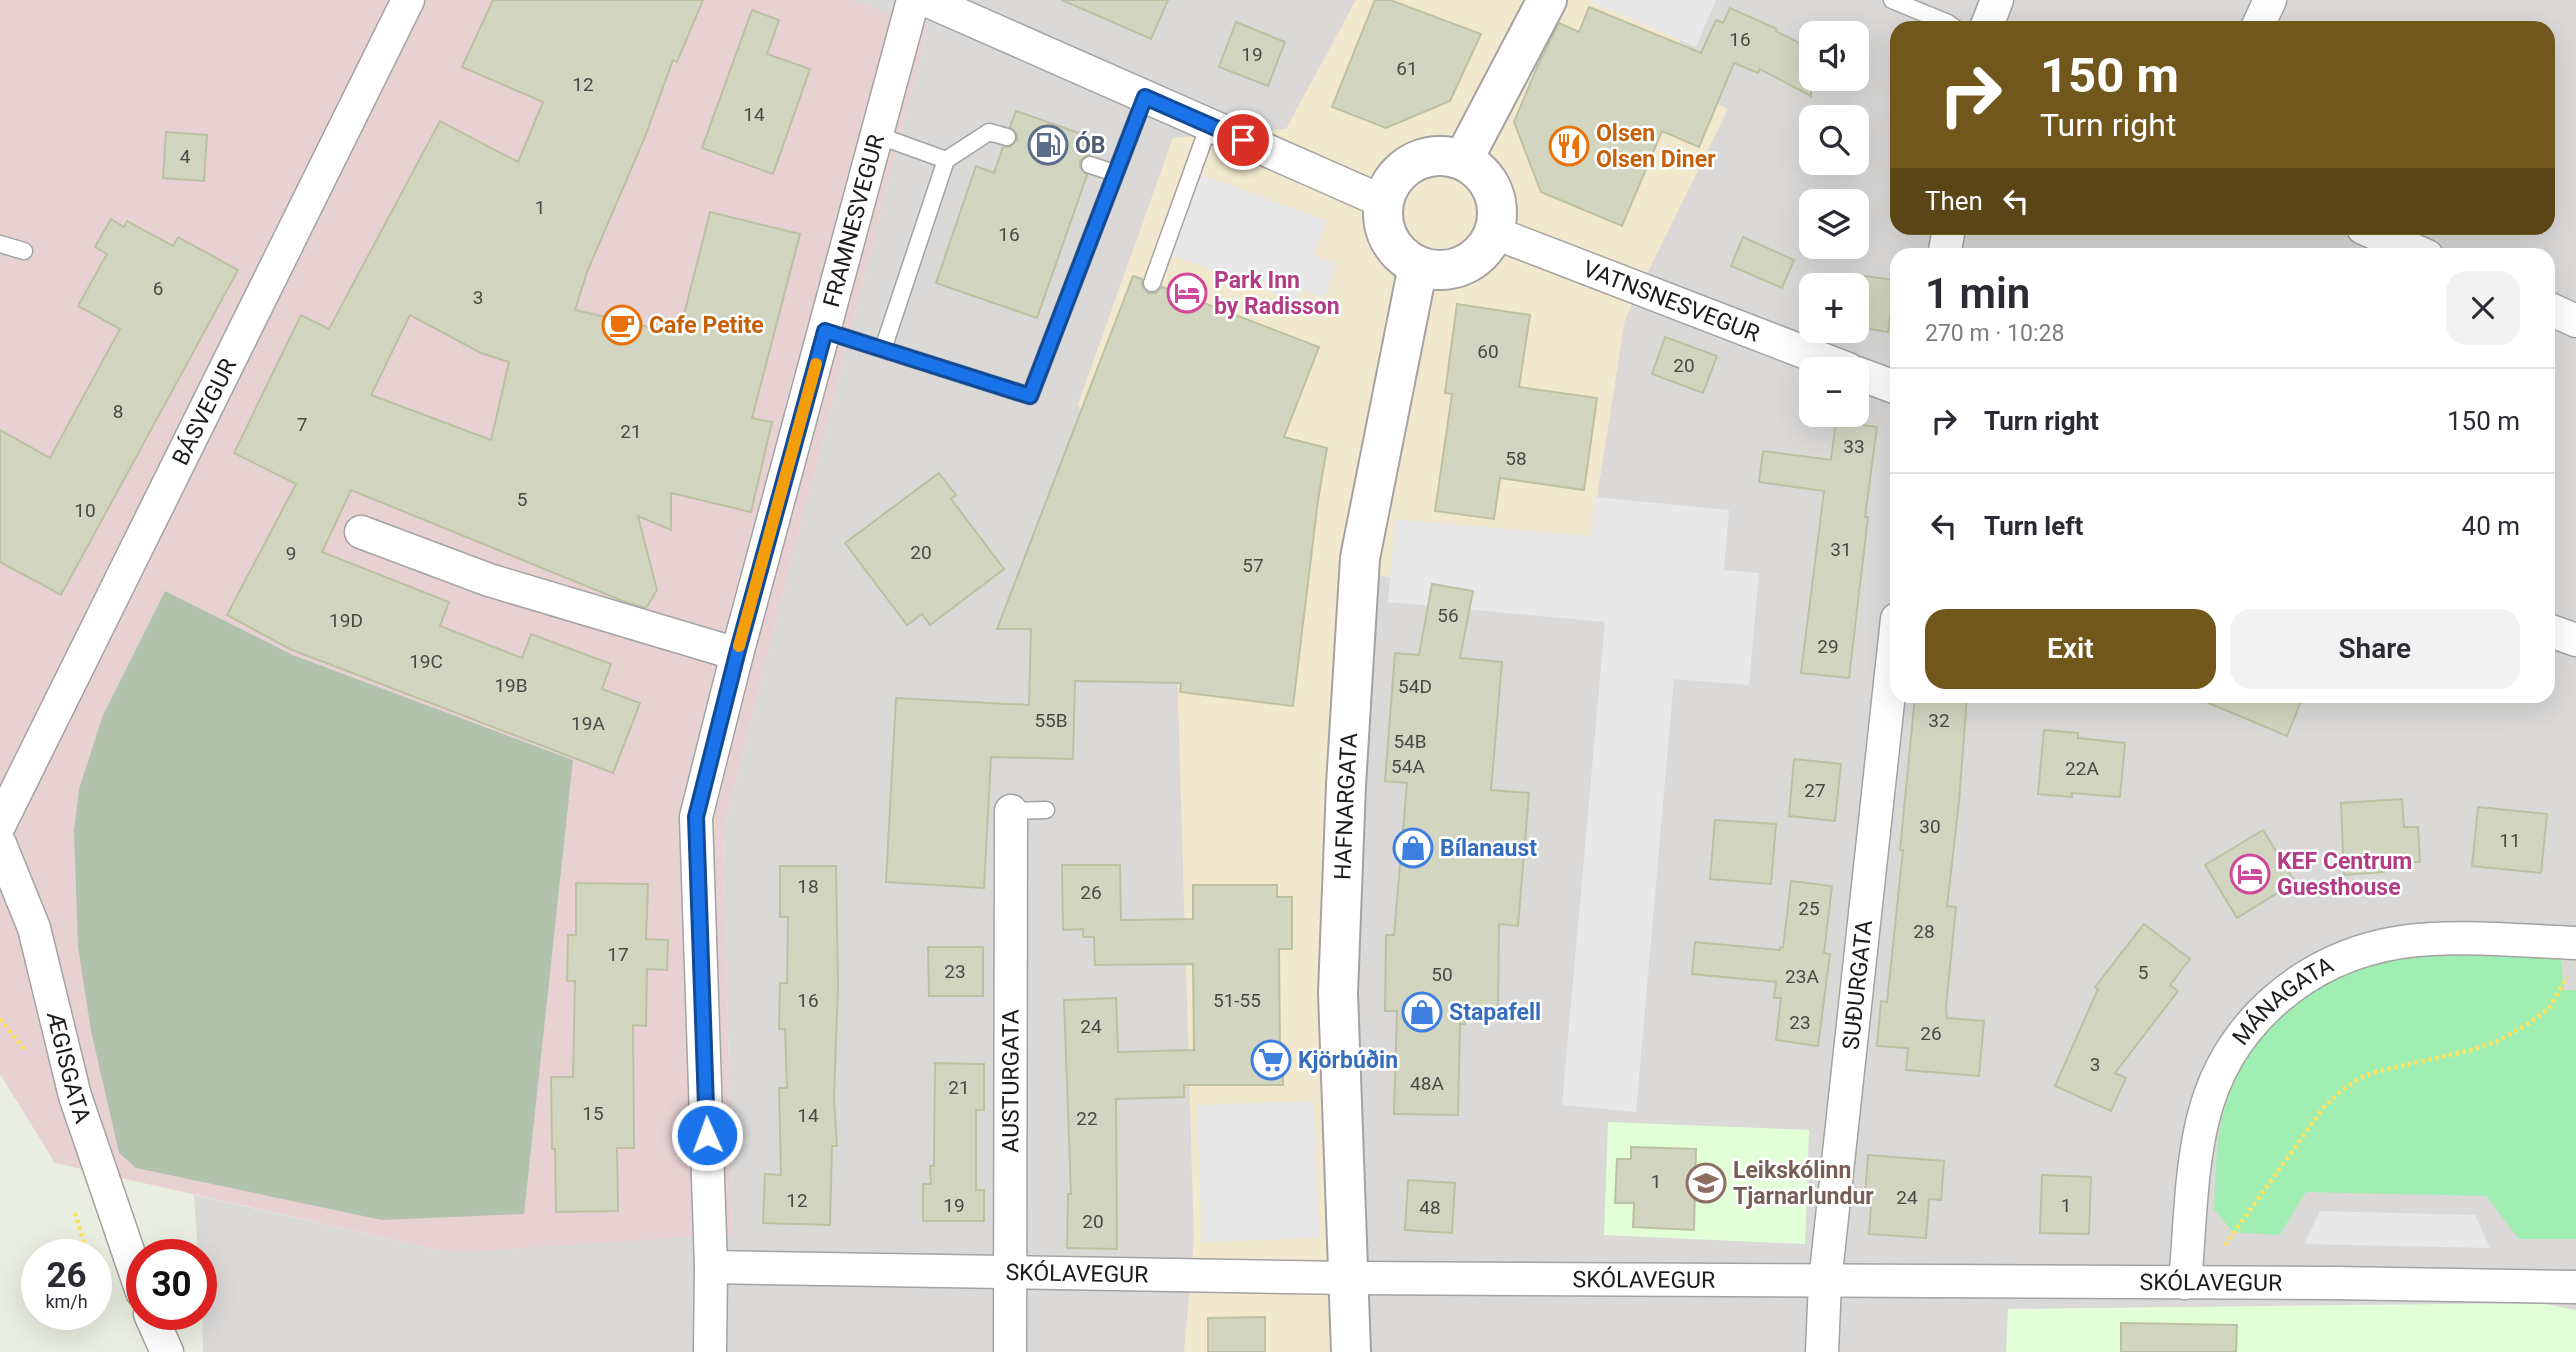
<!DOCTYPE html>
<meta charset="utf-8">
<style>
body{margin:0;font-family:Roboto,sans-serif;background:#f2f2f3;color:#2b2b33;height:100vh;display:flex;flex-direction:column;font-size:26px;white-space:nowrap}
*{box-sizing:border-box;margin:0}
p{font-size:23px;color:#7c7c81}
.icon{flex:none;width:38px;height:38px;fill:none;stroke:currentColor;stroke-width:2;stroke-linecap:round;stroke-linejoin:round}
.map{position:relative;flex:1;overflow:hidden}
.panel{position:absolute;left:1890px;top:248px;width:665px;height:455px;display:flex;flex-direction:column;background:#fff;border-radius:21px;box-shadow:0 7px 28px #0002}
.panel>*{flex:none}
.hud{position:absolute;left:1890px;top:21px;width:665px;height:214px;border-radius:21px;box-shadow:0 7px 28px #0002;background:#71571c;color:#fff;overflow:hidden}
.buttons{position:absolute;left:1799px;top:21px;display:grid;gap:14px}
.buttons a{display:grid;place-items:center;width:70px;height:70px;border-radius:14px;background:#fff;box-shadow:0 7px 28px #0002;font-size:35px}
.speed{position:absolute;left:21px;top:1239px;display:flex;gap:14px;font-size:35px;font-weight:700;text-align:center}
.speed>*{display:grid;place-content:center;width:91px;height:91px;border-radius:50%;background:#fff;box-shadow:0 7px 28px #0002;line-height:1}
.speed small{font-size:18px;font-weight:400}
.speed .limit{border:10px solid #d22;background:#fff;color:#111}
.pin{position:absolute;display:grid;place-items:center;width:60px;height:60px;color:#fff;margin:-30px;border:4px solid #fff;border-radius:50%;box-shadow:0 2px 7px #0007}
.me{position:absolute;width:77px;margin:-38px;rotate:358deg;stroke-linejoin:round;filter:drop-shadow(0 0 5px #0008)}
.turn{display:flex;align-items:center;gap:24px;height:147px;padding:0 35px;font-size:32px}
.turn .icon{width:91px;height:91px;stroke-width:2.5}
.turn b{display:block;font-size:49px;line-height:60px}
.then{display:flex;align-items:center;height:66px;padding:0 35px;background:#0003;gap:14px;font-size:26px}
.round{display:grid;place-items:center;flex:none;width:74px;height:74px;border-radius:21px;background:#f2f2f3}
.overview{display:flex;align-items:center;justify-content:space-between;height:119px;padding:0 35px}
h1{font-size:42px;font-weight:600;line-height:52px}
.cta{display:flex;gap:14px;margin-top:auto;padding:14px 35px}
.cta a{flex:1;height:80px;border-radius:21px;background:#71571c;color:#fff;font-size:28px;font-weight:600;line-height:80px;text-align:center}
.cta a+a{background:#f2f2f3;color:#2b2b33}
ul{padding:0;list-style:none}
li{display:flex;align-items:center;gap:21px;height:105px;padding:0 35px;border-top:2px solid #e1e1e2}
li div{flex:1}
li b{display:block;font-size:26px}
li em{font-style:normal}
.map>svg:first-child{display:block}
</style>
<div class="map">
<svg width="2576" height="1352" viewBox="0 0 2576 1352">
<rect width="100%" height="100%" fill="#e9eee0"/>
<path fill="#dad9d8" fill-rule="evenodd" d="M849 0H2576V1352H203L201 1255H198L194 1195 452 1253 733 1233 723 830 928 27ZM1897 28H2548V228H1897ZM1811 33H1857V79H1811ZM1811 117H1857V163H1811ZM1811 201H1857V247H1811ZM1897 256H2548V696H1897ZM1811 285H1857V331H1811ZM1811 369H1857V415H1811Z"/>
<path fill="#f1e8cd" d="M1356 0H1668L1692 10 1665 78 1728 109 1625 319 1580 606 1377 575 1353 967 1362 1352H1184L1194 1240 1175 597 1078 404 1173 138 1286 129Z"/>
<path fill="#e8d1d3" d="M0 0H849L928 27 723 830 733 1234 452 1253 55 1163 0 1074Z"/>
<path fill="#e3ffd8" d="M1608 1122 1809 1130 1805 1244 1604 1235Z
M2540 1303 2576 1310V1352H2006L2008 1309Z"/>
<path fill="#b2c3ab" d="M165 591 293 655 573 760 524 1214 382 1220 136 1168 119 1153 91 1031 78 947 74 831 79 789 103 715Z"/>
<path fill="#a0eeb1" d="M2452 953 2525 954 2561 960 2564 990H2576V1239H2519L2486 1196 2306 1192 2279 1235 2233 1232 2214 1209C2216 1182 2215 1154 2220 1128 2232 1069 2265 1017 2318 987 2327 981 2336 974 2346 971 2379 959 2417 956 2452 953Z"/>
<path fill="#e8e8e8" d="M1592 0H1716L1696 47 1591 2Z
M1200 174 1327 221 1314 255 1337 264 1325 298 1302 290 1297 302 1170 255Z
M1594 497 1729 510 1724 570 1759 573 1749 685 1674 679 1636 1112 1562 1105 1605 622 1388 602 1395 519 1590 536Z
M1314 1101 1319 1238 1202 1242 1197 1105Z
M2320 1211 2475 1215 2490 1248 2304 1244Z"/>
<path fill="#d2d5c0" stroke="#bcc1a1" stroke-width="2" fill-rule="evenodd" d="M493 0H703L677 62 673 60 645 137 587 272 575 310 679 334 710 212 800 234 752 418 772 422 751 512 671 493V530L638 516 657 590 646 608 623 601 351 490 322 552 449 602 440 626 522 658 531 634 611 664 602 689 640 703 613 773 290 649 227 615 296 484 234 453 301 315 329 329 440 121 518 162 543 102 462 67ZM410 315 481 353 509 362 491 440 371 395Z
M1062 0H1168L1151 39Z
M1375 0H1390L1481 34 1450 101 1386 128 1332 107Z
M1589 7 1701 53 1716 20 1723 23 1730 8 1777 29 1776 31 1811 49V96L1760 69 1758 73 1734 63 1699 147 1662 131 1622 226 1541 192 1514 122 1538 65 1559 23 1579 32Z
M752 10 779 20 767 54 810 69 773 174 702 148Z
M1236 22 1285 42 1268 86 1219 67Z
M1016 111 1099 140 1094 155H1087L1080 161V168L1087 175 1037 318 936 283 976 166 994 173 1003 147H1010L1017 140V134L1010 127Z
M166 132 207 135 204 181 163 178Z
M111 219 124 227 127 221 173 246 178 237 238 270 61 595 0 562V430L50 458 120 329 78 306 107 254 95 247Z
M1743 237 1794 260 1782 288 1731 266Z
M1857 275 1895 280 1888 332 1857 327Z
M1133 276 1142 279V286L1148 293H1155L1162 287 1319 347 1284 437 1327 448 1318 500 1293 706 1180 692 1181 683 1075 681 1073 759 991 757 984 888 886 882 896 698 1029 705 1031 629H997Z
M1457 304 1530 315 1519 387 1597 398 1584 490 1500 478 1494 519 1435 511 1452 394 1445 393Z
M1665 337 1717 356 1703 393 1652 374Z
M1836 421 1877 427 1865 517H1868L1849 678 1801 673 1824 491 1759 482 1763 451 1831 460Z
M939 473 956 495 951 499 1004 569 930 625 922 614 907 625 845 543Z
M1432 584 1473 591 1460 658 1502 662 1491 790 1529 793 1518 926 1499 924 1498 1013H1465V1024H1460L1458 1115 1394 1114 1397 1011H1385L1386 935H1394L1407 783 1385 781 1395 653 1419 655Z
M1915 696H1967L1959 802 1947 906 1956 907 1946 1007 1947 1018 1984 1021 1979 1076 1906 1070 1908 1048 1877 1046 1881 1001 1887 1002 1903 850H1900Z
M2192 696H2303L2287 736Z
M2044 730 2078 733V738L2125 743 2120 797 2072 793V797L2038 794Z
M1794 759 1841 764 1835 821 1789 816Z
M2402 799 2404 827H2418L2420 862 2384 864V872L2344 875 2341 803Z
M2478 807 2547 814 2541 873 2472 866Z
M1715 820 1776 824 1771 884 1710 879Z
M2263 830 2295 882 2237 918 2205 865Z
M1062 865H1120L1121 920 1193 919V885H1277V897H1292V949H1279L1280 1051H1282L1283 1085H1184V1097L1116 1099 1117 1249 1067 1248 1068 1194H1071L1064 1000 1116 998 1118 1052 1194 1050 1193 964 1095 965 1094 937H1083V929L1063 930Z
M780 866H836L838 985 834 1098 837 1146H832L830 1225 763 1223 765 1174 781 1175 779 1088H787L785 1029H779L780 983H787L788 917H780Z
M1791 881 1832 886 1824 953 1830 954 1818 1046 1776 1040 1781 998H1774L1776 982 1692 974 1695 942 1780 950V947L1783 948Z
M576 883 648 884 646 939 668 940 667 970 647 969 646 1026 633 1025 634 1148H617L618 1211 556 1212 555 1149H552L551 1077H573L575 981H567L568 935H576Z
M2144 924 2190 959 2170 985 2178 991 2115 1073 2126 1078 2111 1111 2055 1086 2098 989 2095 987Z
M928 947H983V996H929Z
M935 1063 984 1064V1110H976V1190H984V1221H923V1184H931L930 1166H934Z
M1631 1147 1696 1149 1694 1230 1633 1227 1634 1203H1615L1617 1159H1631Z
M1868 1155 1944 1161 1941 1200 1929 1199 1926 1238 1869 1234 1872 1195H1865Z
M2042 1175 2091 1177 2089 1234 2040 1233Z
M1408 1180 1455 1183 1452 1233 1405 1230Z
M1265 1317V1352H1208V1318Z
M2121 1323 2237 1325 2236 1352H2121Z"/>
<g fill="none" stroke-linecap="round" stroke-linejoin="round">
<defs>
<path id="service" d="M1892 0 1948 23 1955 28
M877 135 946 160 989 132 1007 137
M1090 165 1115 173
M0 244 24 251
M1152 283 1209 125
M825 331 1030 396 1145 97
M883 349 946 160
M1011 811 1046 810"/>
<g id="minor">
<path d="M926 0 1384 202"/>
<path d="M1986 28 1997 0"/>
<path d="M2257 28 2270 0"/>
<path d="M2363 228 2427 256"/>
<path id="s1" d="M1495 233 1848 369"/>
<path d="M1944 256 1949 228"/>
<path d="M2548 308 2576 321"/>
<path d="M1857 373 1897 388"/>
<path d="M361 532 489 580 737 654"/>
<path d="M2548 630 2576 640"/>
<path id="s2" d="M0 824 408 0"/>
<path id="s3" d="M0 844 34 928 75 1096 142 1292"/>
<path id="s4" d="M711 1267 1348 1278 2334 1283 2576 1287"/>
<path id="s5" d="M2185 1283C2190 1229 2190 1172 2203 1119 2226 1024 2305 957 2401 942 2454 934 2522 941 2576 943"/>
<path d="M150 1314 167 1352"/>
<path id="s6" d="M710 1352 711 1267 696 817 737 654 913 0"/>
<path id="s7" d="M1010 1352 1011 811"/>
<path id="s8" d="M1822 1352 1825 1282 1897 619"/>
</g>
<g id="tertiary">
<circle cx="1440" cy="213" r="57"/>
<path d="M1463 160 1547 0"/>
<path id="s9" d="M1351 1352 1338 993 1346 785 1360 558 1418 266"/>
</g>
</defs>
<use href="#service" stroke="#a3a3a3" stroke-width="19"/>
<use href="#minor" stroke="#a3a3a3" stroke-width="35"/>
<use href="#tertiary" stroke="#a3a3a3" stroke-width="42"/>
<path stroke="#ffe160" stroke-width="4.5" stroke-dasharray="3.5 3.5" stroke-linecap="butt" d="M0 1019 26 1051
M75 1213 87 1255
M2225 1245 2324 1107 2341 1091 2360 1078 2375 1072 2471 1050 2498 1041 2525 1026 2549 1008 2567 977"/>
<use href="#service" stroke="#fff" stroke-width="16"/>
<use href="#minor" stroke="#fff" stroke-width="32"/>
<use href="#tertiary" stroke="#fff" stroke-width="38"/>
</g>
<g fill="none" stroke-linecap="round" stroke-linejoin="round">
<defs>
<path id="route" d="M707 1135 696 817 737 654 825 331 1030 396 1145 97 1243 140"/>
</defs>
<use href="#route" stroke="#114b97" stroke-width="18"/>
<use href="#route" stroke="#1a73e8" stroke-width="12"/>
<path stroke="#f59e0b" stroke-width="12" d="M739 646 816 364"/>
</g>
<defs>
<symbol id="fuel-ring" viewBox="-11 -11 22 22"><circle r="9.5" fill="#fff" stroke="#5c6f8a" stroke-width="1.5"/><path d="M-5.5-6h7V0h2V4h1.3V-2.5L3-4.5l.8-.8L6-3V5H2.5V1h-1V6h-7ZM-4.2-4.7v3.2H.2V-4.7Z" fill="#5c6f8a"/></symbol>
<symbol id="restaurant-ring" viewBox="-11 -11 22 22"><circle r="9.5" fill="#fff" stroke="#e8710a" stroke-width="1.5"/><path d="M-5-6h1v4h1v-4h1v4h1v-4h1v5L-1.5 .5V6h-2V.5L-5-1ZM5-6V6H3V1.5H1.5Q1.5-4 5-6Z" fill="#e8710a"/></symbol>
<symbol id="hotel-ring" viewBox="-11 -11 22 22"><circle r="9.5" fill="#fff" stroke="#d1479c" stroke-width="1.5"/><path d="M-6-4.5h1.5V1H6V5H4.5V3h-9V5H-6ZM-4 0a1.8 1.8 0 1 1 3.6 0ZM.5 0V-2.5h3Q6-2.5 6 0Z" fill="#d1479c"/></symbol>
<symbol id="cafe-ring" viewBox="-11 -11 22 22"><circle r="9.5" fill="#fff" stroke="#e8710a" stroke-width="1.5"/><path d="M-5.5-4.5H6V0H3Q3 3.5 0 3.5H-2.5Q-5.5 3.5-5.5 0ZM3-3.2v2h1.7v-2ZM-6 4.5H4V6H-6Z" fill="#e8710a"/></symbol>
<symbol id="shop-ring" viewBox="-11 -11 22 22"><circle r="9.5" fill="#fff" stroke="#3f7fe0" stroke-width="1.5"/><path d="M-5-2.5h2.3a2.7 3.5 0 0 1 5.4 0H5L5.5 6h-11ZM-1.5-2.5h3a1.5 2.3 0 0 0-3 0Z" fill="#3f7fe0"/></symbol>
<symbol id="supermarket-ring" viewBox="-11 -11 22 22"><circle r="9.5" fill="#fff" stroke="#3f7fe0" stroke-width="1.5"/><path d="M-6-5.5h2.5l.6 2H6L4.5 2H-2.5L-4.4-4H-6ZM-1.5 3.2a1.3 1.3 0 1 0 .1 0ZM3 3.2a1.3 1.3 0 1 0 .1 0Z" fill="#3f7fe0"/></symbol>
<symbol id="school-ring" viewBox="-11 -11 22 22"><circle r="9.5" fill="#fff" stroke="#8d6e63" stroke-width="1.5"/><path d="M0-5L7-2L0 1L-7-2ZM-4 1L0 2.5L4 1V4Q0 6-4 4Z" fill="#8d6e63"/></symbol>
</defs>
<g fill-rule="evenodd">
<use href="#fuel-ring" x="1026" y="123" width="44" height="44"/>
<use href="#restaurant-ring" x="1547" y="124" width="44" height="44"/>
<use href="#hotel-ring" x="1165" y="271" width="44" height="44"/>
<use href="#cafe-ring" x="600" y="303" width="44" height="44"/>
<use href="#shop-ring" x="1391" y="826" width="44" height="44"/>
<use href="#hotel-ring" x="2228" y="852" width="44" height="44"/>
<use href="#shop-ring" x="1400" y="990" width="44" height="44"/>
<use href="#supermarket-ring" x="1249" y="1038" width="44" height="44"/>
<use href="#school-ring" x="1684" y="1161" width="44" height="44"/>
</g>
<g text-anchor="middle" stroke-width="5" stroke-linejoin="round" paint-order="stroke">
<g font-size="19" fill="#4a4a45">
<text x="1740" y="46">16</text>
<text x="1252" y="61">19</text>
<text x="1407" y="75">61</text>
<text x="583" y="91">12</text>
<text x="754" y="121">14</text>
<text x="185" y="163">4</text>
<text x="540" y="214">1</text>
<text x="1009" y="241">16</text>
<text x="158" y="295">6</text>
<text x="478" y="304">3</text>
<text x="1488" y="358">60</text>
<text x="1684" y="372">20</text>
<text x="118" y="418">8</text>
<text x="302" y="431">7</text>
<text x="631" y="438">21</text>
<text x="1854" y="453">33</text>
<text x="1516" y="465">58</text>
<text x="522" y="506">5</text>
<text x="85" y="517">10</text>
<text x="1841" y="556">31</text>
<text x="921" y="559">20</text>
<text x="291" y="560">9</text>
<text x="1253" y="572">57</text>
<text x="1448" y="622">56</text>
<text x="346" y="627">19D</text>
<text x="1828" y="653">29</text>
<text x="426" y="668">19C</text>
<text x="511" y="692">19B</text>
<text x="1415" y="693">54D</text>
<text x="1051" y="727">55B</text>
<text x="1939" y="727">32</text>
<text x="588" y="730">19A</text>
<text x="1410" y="748">54B</text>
<text x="1408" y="773">54A</text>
<text x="2082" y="775">22A</text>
<text x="1815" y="797">27</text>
<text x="1930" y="833">30</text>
<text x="2510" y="847">11</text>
<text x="808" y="893">18</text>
<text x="1091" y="899">26</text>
<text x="1809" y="915">25</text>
<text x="1924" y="938">28</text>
<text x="618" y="961">17</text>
<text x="955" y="978">23</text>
<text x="2143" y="979">5</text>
<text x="1442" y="981">50</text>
<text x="1802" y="983">23A</text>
<text x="808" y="1007">16</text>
<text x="1237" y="1007">51-55</text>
<text x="1800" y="1029">23</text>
<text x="1091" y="1033">24</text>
<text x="1931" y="1040">26</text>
<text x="2095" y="1071">3</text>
<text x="1427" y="1090">48A</text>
<text x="959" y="1094">21</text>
<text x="593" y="1120">15</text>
<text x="808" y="1122">14</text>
<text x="1087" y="1125">22</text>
<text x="1656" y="1188">1</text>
<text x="1907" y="1204">24</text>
<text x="797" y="1207">12</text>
<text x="954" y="1212">19</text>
<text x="2066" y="1212">1</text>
<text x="1430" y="1214">48</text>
<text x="1093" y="1228">20</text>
</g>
<g font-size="23" font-weight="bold" fill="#c56008" stroke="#fff" text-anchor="start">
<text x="1596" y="141">Olsen<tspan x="1596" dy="26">Olsen Diner</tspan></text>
<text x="649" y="333">Cafe Petite</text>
</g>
<g font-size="23" font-weight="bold" fill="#4e5e75" stroke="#fff" text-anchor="start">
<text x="1075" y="153">ÓB</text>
</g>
<g font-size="23" fill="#1c1c1c" stroke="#fff">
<text dy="8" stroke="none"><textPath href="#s6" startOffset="1152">FRAMNESVEGUR</textPath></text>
<text dy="8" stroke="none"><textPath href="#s1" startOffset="189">VATNSNESVEGUR</textPath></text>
<text dy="8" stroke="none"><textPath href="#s2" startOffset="460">BÁSVEGUR</textPath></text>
<text dy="8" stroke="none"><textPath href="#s9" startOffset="546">HAFNARGATA</textPath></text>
<text dy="8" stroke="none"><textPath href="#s8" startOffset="369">SUÐURGATA</textPath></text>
<text dy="8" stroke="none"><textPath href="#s5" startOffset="312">MÁNAGATA</textPath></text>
<text dy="8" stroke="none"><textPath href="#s3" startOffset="234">ÆGISGATA</textPath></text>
<text dy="8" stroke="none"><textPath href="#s7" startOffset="271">AUSTURGATA</textPath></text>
<text dy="8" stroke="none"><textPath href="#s4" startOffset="366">SKÓLAVEGUR</textPath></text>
<text dy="8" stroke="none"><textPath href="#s4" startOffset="933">SKÓLAVEGUR</textPath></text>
<text dy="8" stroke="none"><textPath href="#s4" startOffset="1500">SKÓLAVEGUR</textPath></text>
</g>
<g font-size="23" font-weight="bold" fill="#b23c85" stroke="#fff" text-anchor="start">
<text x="1214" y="288">Park Inn<tspan x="1214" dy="26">by Radisson</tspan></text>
<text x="2277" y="869">KEF Centrum<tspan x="2277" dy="26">Guesthouse</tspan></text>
</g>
<g font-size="23" font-weight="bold" fill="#366cbe" stroke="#fff" text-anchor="start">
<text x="1440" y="856">Bílanaust</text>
<text x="1449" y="1020">Stapafell</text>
<text x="1298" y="1068">Kjörbúðin</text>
</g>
<g font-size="23" font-weight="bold" fill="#785e54" stroke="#fff" text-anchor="start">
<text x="1733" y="1178">Leikskólinn<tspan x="1733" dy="26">Tjarnarlundur</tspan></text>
</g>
</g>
</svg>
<div class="buttons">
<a><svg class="icon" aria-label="sound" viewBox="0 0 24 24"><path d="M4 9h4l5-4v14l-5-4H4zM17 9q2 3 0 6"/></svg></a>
<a><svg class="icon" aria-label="search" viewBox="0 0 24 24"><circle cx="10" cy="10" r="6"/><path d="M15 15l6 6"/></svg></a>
<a><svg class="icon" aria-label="layers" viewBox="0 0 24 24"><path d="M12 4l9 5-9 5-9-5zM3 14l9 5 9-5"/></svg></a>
<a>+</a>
<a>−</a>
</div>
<div class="speed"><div>26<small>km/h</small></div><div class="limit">30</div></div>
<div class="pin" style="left:1243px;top:140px;background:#d93025"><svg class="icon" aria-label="arrive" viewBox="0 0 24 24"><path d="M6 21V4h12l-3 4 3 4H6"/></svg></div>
<svg class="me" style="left:707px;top:1135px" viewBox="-20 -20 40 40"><circle r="17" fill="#1a73e8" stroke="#fff" stroke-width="3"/><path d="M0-11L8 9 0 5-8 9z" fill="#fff"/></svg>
<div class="hud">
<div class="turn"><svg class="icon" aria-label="right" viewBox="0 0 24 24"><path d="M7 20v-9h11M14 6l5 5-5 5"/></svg><div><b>150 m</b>Turn right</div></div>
<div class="then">Then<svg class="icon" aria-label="left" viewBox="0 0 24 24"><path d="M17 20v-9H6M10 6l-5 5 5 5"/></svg></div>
</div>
<section class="panel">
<div class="overview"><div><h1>1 min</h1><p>270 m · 10:28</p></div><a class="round"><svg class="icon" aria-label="close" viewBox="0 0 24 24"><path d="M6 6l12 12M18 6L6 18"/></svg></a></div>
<ul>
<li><svg class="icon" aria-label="right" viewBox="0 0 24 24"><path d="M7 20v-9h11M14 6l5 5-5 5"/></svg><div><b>Turn right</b></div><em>150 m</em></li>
<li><svg class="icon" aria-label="left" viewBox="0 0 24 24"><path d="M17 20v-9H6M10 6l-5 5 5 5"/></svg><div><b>Turn left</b></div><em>40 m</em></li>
</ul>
<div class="cta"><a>Exit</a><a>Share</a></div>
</section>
</div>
